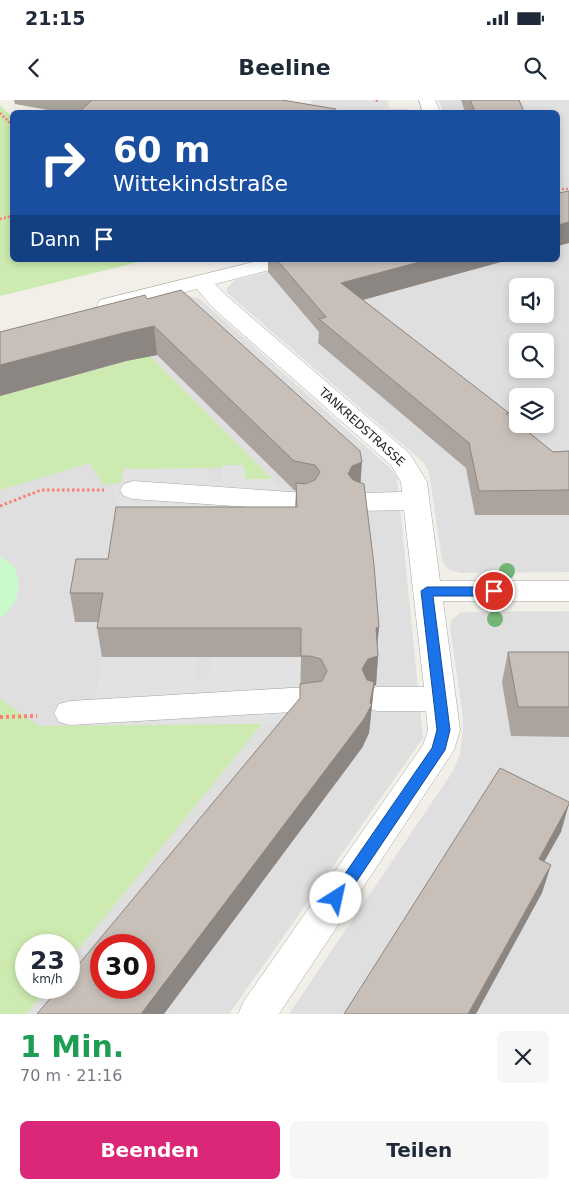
<!DOCTYPE html>
<html lang="de">
<meta charset="utf-8">
<style>
body{margin:0;font-family:"DejaVu Sans",sans-serif;background:#f6f6f7;color:#1f2937;height:100vh;display:flex;flex-direction:column;font-size:19px;white-space:nowrap}
*{box-sizing:border-box;margin:0}
p{font-size:16px;color:#747a83}
.icon{flex:none;width:28px;height:28px;fill:none;stroke:currentColor;stroke-width:2;stroke-linecap:round;stroke-linejoin:round}
.map{position:relative;height:914px;overflow:hidden}
.panel{display:flex;flex-direction:column;background:#fff;flex:1}
.panel>*{flex:none}
.top-card{position:absolute;left:10px;top:10px;width:550px;height:152px;border-radius:8px;box-shadow:0 2px 8px #0003;background:#1a4fa0;color:#fff;overflow:hidden}
.controls{position:absolute;left:509px;top:178px;display:grid;gap:10px}
.controls a{display:grid;place-items:center;width:45px;height:45px;border-radius:8px;background:#fff;box-shadow:0 2px 8px #0003;font-size:25px}
.speed{position:absolute;left:15px;top:834px;display:flex;gap:10px;font-size:25px;font-weight:700;text-align:center}
.speed>*{display:grid;place-content:center;width:65px;height:65px;border-radius:50%;background:#fff;box-shadow:0 2px 8px #0003;line-height:1}
.speed small{font-size:12px;font-weight:400}
.speed .limit{border:8px solid #d22;background:#fff;color:#111}
.pin{position:absolute;display:grid;place-items:center;width:42px;height:42px;color:#fff;margin:-21px;border:2px solid #fff;border-radius:50%;box-shadow:0 1px 5px #0007}
.me{position:absolute;width:55px;margin:-28px;rotate:35deg;stroke-linejoin:round;filter:drop-shadow(0 0 4px #0008)}
.turn{display:flex;align-items:center;gap:18px;height:105px;padding:0 20px;font-size:22px}
.turn .icon{width:65px;height:65px;stroke-width:2.5}
.turn b{display:block;font-size:35px;line-height:42px}
.then{display:flex;align-items:center;height:48px;padding:0 20px;background:#0003;gap:10px;font-size:19px}
.round{display:grid;place-items:center;flex:none;width:52px;height:52px;border-radius:8px;background:#f6f6f7}
.summary{display:flex;align-items:center;justify-content:space-between;height:85px;padding:0 20px}
h1{font-size:30px;font-weight:700;line-height:38px;color:#1e9e55}
.primary-button{display:flex;gap:10px;margin-top:auto;padding:10px 20px}
.primary-button a{flex:1;height:58px;border-radius:8px;background:#db2777;color:#fff;font-size:20px;font-weight:700;line-height:58px;text-align:center}
.primary-button a+a{background:#f6f6f7;color:#1f2937}
.status{display:flex;justify-content:space-between;align-items:center;height:35px;padding:0 25px;background:#fff;direction:ltr}
.status svg{height:14px;fill:currentColor}
header{display:flex;justify-content:space-between;align-items:center;height:65px;padding:0 20px;background:#fff;font-size:22px;font-weight:700}
.map>svg:first-child{display:block}
</style>
<div class="status"><b>21:15</b><svg viewBox="0 0 49 12"><path d="M0 12V9h3v3zM5 12V6h3v6zM10 12V3h3v9zM15 12V0h3v12zM26 1h20v11H26zM47 4h2v5h-2z"/></svg></div>
<header><svg class="icon" aria-label="back" viewBox="0 0 24 24"><path d="M15 5l-7 7 7 7"/></svg>Beeline<svg class="icon" aria-label="search" viewBox="0 0 24 24"><circle cx="10" cy="10" r="6"/><path d="M15 15l6 6"/></svg></header>
<div class="map">
<svg width="569" height="914" viewBox="0 0 569 914">
<rect width="100%" height="100%" fill="#f2efe9"/>
<path fill="#e0dfdf" fill-rule="evenodd" d="M439 0H569V472L460 473 450 470 445 466 442 460 429 372 424 363 227 193V188L235 180 317 160H558V12H443ZM518 186H545V214H518ZM518 241H545V269H518ZM518 296H545V324H518Z
M177 195H187L200 199 390 368 397 377 423 638 229 914H0V240ZM26 845H69V888H26ZM101 845H144V888H101Z
M569 511V914H289L453 671 460 654 463 629V617L450 527 451 521 460 513 468 512Z"/>
<path fill="#cdebb0" d="M0 5 12 17V160H147L0 196Z
M149 255 272 379H245L243 365H223V368L123 369 122 383 103 385 90 363 0 390V296Z
M0 599 39 626 262 624 69 861V845H26V888H48L26 914H0Z"/>
<path fill="#c8facc" d="M0 457C5 460 13 464 15 469 24 487 15 509 0 518Z"/>
<path fill="#e2e2e2" d="M311 0H387L390 9H408L409 12H312Z
M523 0H569V77L558 76V12H529Z
M243 365 245 379H272L288 395 298 397 121 437 120 404 111 384 122 383 123 369H208V382H222V366Z
M102 557H197L196 580H208L211 557H308L300 627 262 624 92 625Z"/>
<g fill="none" stroke-linecap="round" stroke-linejoin="round">
<defs>
<path id="minor" d="M419 0H435L440 12H423Z
M261 160H296L293 164 215 184 228 197 410 354 427 382 440 481H569V501H443L460 630 454 650 279 914H238L244 901 423 645 428 630 426 611H377L366 608 362 599 366 590 377 587H424L404 410 361 411 352 408 348 402 352 396 361 393 402 392 401 382 391 365 212 207 197 189 108 211 100 210 97 205 100 200Z
M133 381 305 393 314 396 318 402 314 408 305 411 133 399 124 396 120 390 124 384Z
M309 587 320 590 324 599 320 608 309 611 70 625 59 622 54 613 59 604 70 601Z"/>
</defs>
<use href="#minor" stroke="#a9a9a9" stroke-width="1"/>
<path stroke="#fa8072" stroke-width="2.5" stroke-dasharray="2 2" stroke-linecap="butt" d="M376 0 378 2
M0 13 12 25
M558 89H569
M0 119 12 116"/>
<path stroke="#fa8072" stroke-width="3" stroke-dasharray="2.5 2.5" stroke-linecap="butt" d="M0 406 41 390H104"/>
<path stroke="#fa8072" stroke-width="4" stroke-dasharray="3 3" stroke-linecap="butt" d="M0 617 37 616"/>
<use href="#minor" fill="#fff" fill-rule="evenodd"/>
</g>
<g fill="#74b475">
<circle cx="507" cy="471" r="8"/>
<circle cx="495" cy="519" r="8"/>
</g>
<path fill="#aba49e" d="M14 0H282L336 12H59L15 4Z
M461 0H519L524 12H465Z
M268 160H508L363 200 553 352 569 351V415H475L466 368 318 243 319 232 268 172Z
M147 199 360 383 379 527 377 544 378 556 376 585 374 586 369 633 362 648 300 598 301 557H102L97 528 98 522H75L70 493 108 459 295 407 296 391 294 390 157 255 126 261 0 296V232Z
M508 552H569V637L511 636 502 582Z"/>
<path fill="#8b8681" d="M569 122V143L558 146V125Z
M427 160H508L340 206 341 183Z
M154 226 157 255 126 261 0 296V265L123 233Z
M362 362 360 391 348 374 352 366Z
M379 527 376 557 378 556 376 585 374 586 369 633 362 648 164 914H141L366 588 362 569 376 528Z
M569 704 561 732 530 787 539 759Z
M551 765 542 793 476 914H468Z"/>
<path fill="#c7bfb8" stroke="#8b8681" fill-rule="evenodd" d="M92 0H282L336 9 335 12H79Z
M470 0H519L524 12H475Z
M558 90 559 93 569 91V122L558 125Z
M277 160H427L341 183 509 313 506 314 553 352 569 351V390L479 391 469 343 319 219 326 217Z
M181 190 360 351 362 362 352 366 348 374 353 380 364 384 374 465 379 527 376 528 378 556 368 559 362 569 367 580 374 582 370 603 372 604 364 619 141 914H37L59 888H69V876L300 598V584L322 581 327 571 321 559 310 556H301V528H97L103 493H70L76 459H108L116 407H297L296 383 305 384 315 380 320 372 315 365 294 361 154 226 123 233 0 265V232L145 195 147 199ZM101 845H144V888H101Z
M508 552H569V607H518Z
M500 668 569 702V704L539 759 551 765 468 914H344Z"/>
<path fill="#1a73e8" stroke="#114b97" d="M427 487H494L499 491 494 496H433L450 630 445 650 342 803 336 805 331 803 329 798 331 794 432 648 437 630 421 491Z"/>
<g text-anchor="middle" stroke-width="4" stroke-linejoin="round" paint-order="stroke">
<g font-size="12" fill="#222" stroke="#fff">
<text transform="translate(362 327) rotate(42)" y="4">TANKREDSTRASSE</text>
</g>
</g>
</svg>
<div class="controls">
<a><svg class="icon" aria-label="sound" viewBox="0 0 24 24"><path d="M4 9h4l5-4v14l-5-4H4zM17 9q2 3 0 6"/></svg></a>
<a><svg class="icon" aria-label="search" viewBox="0 0 24 24"><circle cx="10" cy="10" r="6"/><path d="M15 15l6 6"/></svg></a>
<a><svg class="icon" aria-label="layers" viewBox="0 0 24 24"><path d="M12 4l9 5-9 5-9-5zM3 14l9 5 9-5"/></svg></a>
</div>
<div class="speed"><div>23<small>km/h</small></div><div class="limit">30</div></div>
<div class="pin" style="left:494px;top:491px;background:#d93025"><svg class="icon" aria-label="arrive" viewBox="0 0 24 24"><path d="M6 21V4h12l-3 4 3 4H6"/></svg></div>
<svg class="me" style="left:336px;top:798px" viewBox="-20 -20 40 40"><circle r="19" fill="#fff"/><path d="M0-13L10 11 0 6-10 11z" fill="#1a73e8"/></svg>
<div class="top-card">
<div class="turn"><svg class="icon" aria-label="right" viewBox="0 0 24 24"><path d="M7 20v-9h11M14 6l5 5-5 5"/></svg><div><b>60 m</b>Wittekindstraße</div></div>
<div class="then">Dann<svg class="icon" aria-label="arrive" viewBox="0 0 24 24"><path d="M6 21V4h12l-3 4 3 4H6"/></svg></div>
</div>
</div>
<section class="panel">
<div class="summary"><div><h1>1 Min.</h1><p>70 m · 21:16</p></div><a class="round"><svg class="icon" aria-label="close" viewBox="0 0 24 24"><path d="M6 6l12 12M18 6L6 18"/></svg></a></div>
<div class="primary-button"><a>Beenden</a><a>Teilen</a></div>
</section>
